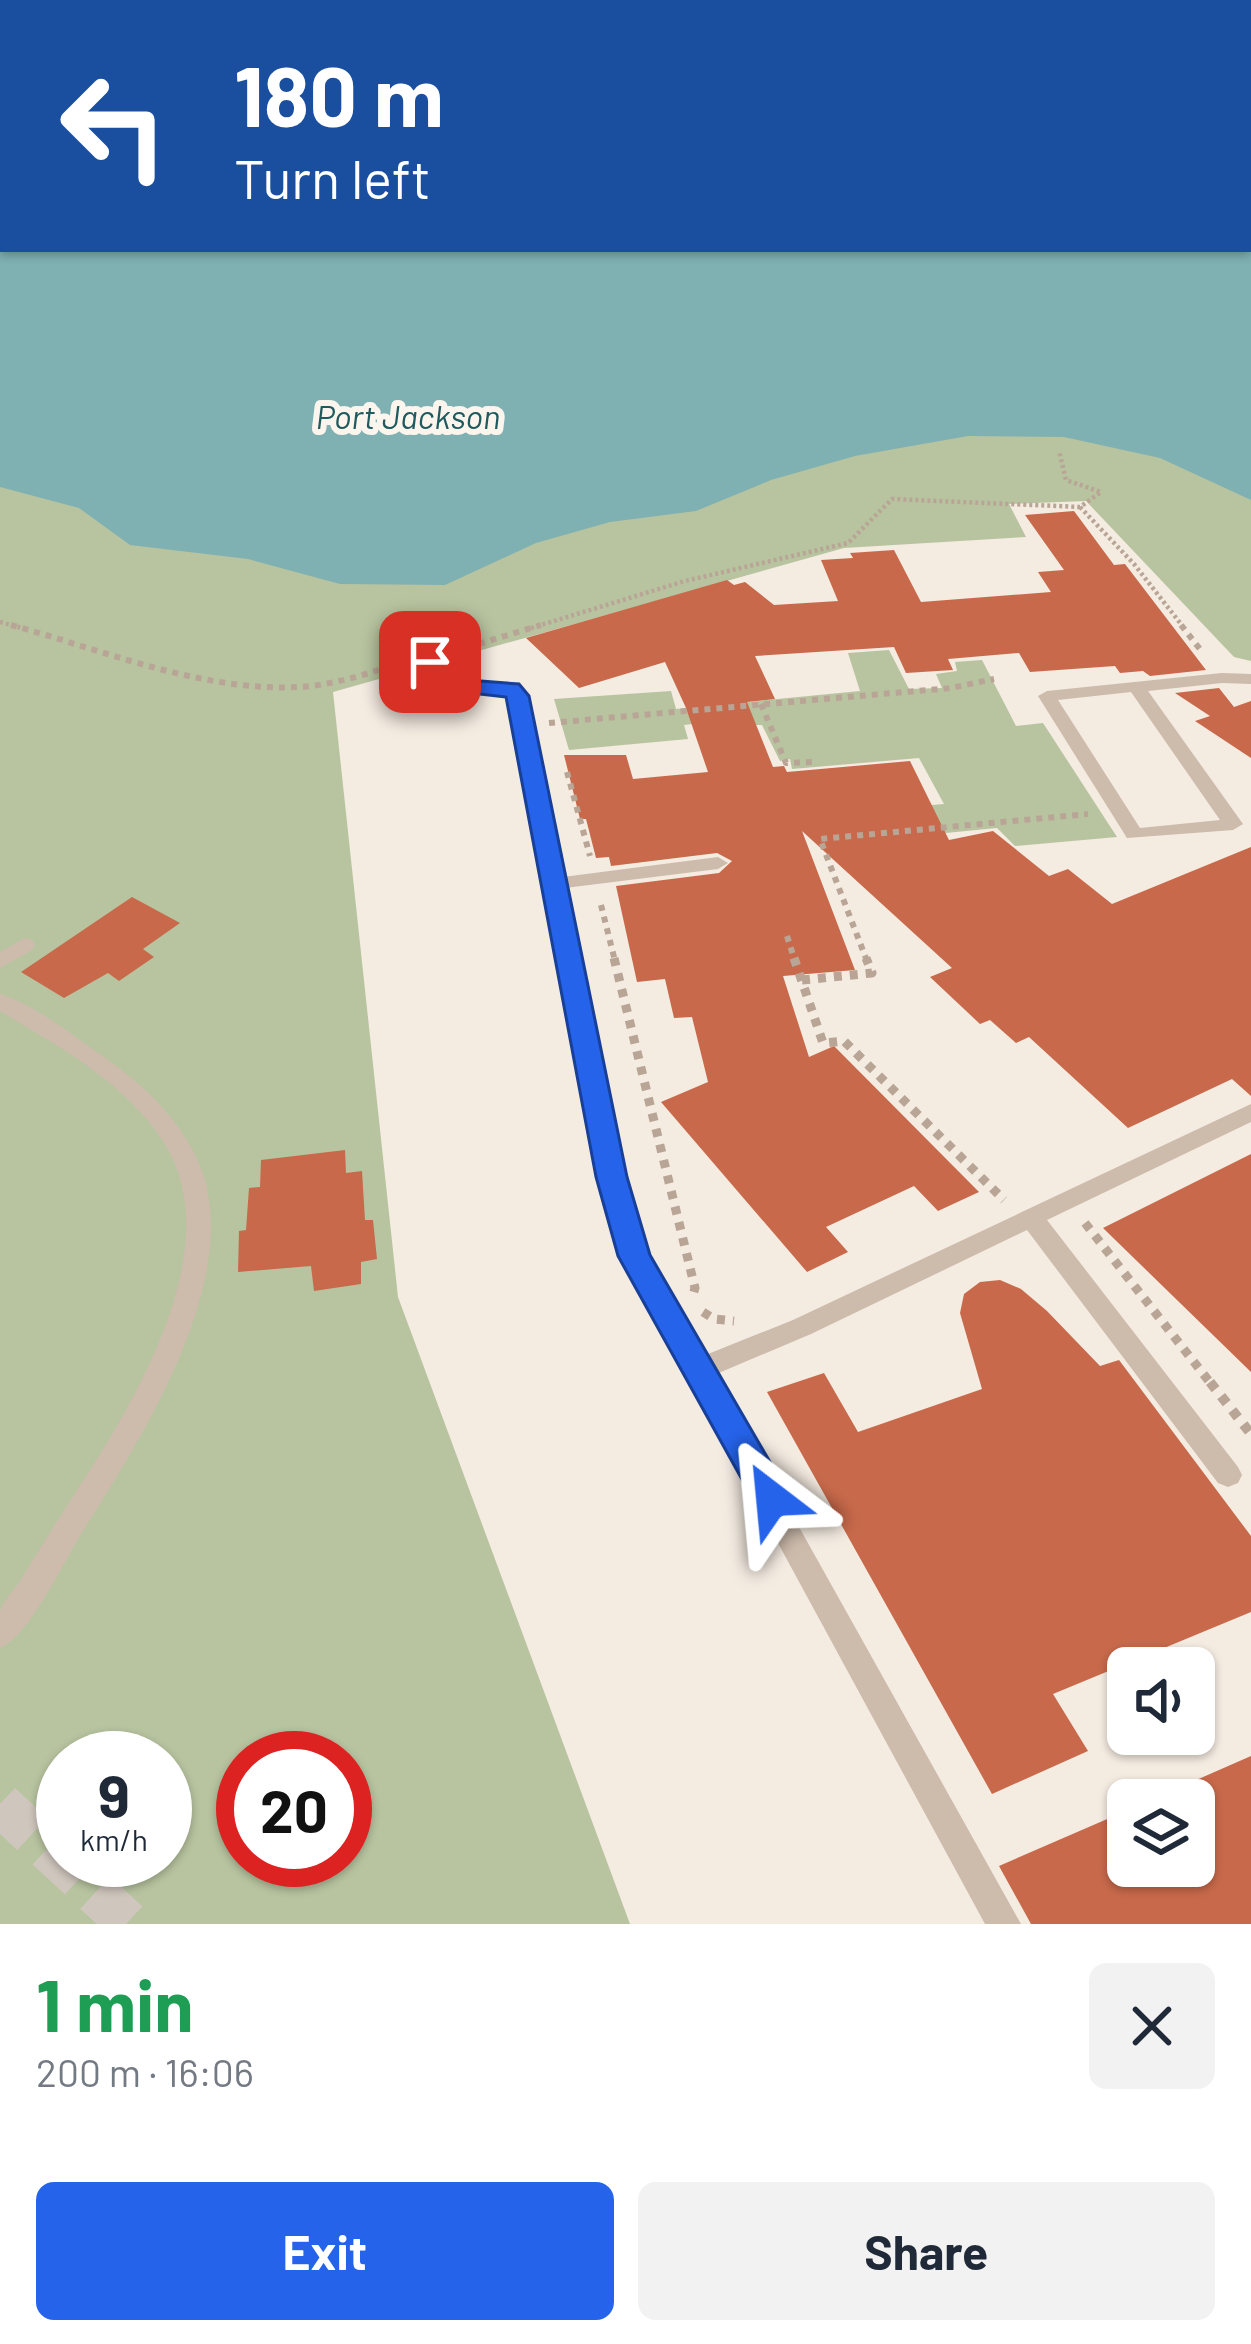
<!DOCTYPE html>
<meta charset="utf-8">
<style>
body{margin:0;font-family:Barlow,sans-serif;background:#f2f2f3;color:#1f2937;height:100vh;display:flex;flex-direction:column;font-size:45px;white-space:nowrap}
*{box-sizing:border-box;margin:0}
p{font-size:39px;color:#747a83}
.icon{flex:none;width:66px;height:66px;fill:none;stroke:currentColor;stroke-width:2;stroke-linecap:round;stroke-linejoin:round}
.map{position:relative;height:1924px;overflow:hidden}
.details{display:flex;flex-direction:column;background:#fff;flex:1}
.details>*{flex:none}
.top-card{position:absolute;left:0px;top:0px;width:1251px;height:252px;box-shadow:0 3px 9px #0004;background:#1a4fa0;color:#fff;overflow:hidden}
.buttons{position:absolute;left:1107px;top:1647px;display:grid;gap:24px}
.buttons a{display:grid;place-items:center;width:108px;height:108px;border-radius:18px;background:#fff;box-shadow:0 3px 9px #0004;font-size:60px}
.speed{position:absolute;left:36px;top:1731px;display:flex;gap:24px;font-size:60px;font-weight:700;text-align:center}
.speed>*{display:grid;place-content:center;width:156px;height:156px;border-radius:50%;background:#fff;box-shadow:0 3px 9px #0004;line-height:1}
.speed small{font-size:30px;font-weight:400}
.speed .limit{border:18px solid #d22;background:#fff;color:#111}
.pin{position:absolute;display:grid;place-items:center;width:102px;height:102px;color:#fff;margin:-51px;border-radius:24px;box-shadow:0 6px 18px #0006}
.me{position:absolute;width:132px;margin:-66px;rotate:331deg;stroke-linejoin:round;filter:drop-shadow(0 0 9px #0008)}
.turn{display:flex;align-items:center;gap:42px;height:252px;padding:0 36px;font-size:54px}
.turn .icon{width:156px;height:156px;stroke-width:2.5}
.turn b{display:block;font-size:84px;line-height:102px}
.round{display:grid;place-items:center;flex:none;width:126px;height:126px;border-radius:18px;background:#f2f2f3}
.headline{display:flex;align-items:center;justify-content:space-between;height:204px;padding:0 36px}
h1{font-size:72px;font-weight:700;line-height:90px;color:#1e9e55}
.cta{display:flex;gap:24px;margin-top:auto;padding:24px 36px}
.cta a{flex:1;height:138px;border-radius:18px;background:#2563eb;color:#fff;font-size:48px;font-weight:700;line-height:138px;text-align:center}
.cta a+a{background:#f2f2f3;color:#1f2937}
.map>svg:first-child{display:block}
</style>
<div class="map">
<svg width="1251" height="1924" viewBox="0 0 1251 1924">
<rect width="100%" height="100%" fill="#f4ebe1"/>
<path fill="#b8c4a0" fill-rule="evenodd" d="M995 418 1183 451 1251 479V661L1234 657 1086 501 1009 504 1026 537 844 548 333 692 398 1297 630 1924H0V472ZM63 1758H165V1860H63ZM243 1758H345V1860H243Z
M889 650 909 689 942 688 936 674 957 671 955 662 982 660 1016 726 1043 723 1117 837 1015 846 997 828 874 840 898 808 944 804 919 758 792 769 790 759 780 761 762 725H746L742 718 684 725 688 739 569 750 554 699 671 691 676 709 860 691 848 653Z"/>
<path fill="#7fb0b2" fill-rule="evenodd" d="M0 0H1251V500L1160 458 1064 437 968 436 855 456 771 480 696 511 610 522 536 543 445 585 340 584 248 559 130 545 79 508 0 487ZM3 3H1248V249H3Z"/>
<path fill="#c8694b" d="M1074 511 1114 565 1125 564 1206 670 1150 676 1143 671 1120 673 1115 666 1030 672 1019 653 948 659 953 670 906 673 894 647 755 656 775 699 747 702 773 767 784 766 787 772 910 761 949 840 993 831 1049 876 1068 869 1112 904 1251 847V1096L1232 1079 1128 1128 1029 1037 1016 1043 990 1020 980 1024 930 977 952 968 802 831 855 970 783 976 809 1057 834 1046 979 1192 938 1211 914 1186 826 1227 848 1252 807 1272 661 1102 708 1082 692 1017 674 1018 665 979 637 982 616 886 719 873 732 861 717 853 611 866 609 857 596 858 586 819H580L564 755H626L633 779 708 772 686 708 665 662 579 688 526 638 727 580 734 585 745 582 774 605 838 601 821 560 853 558 850 553 894 550 921 602 1051 592 1038 572 1064 570 1025 515Z
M1219 688 1234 707 1251 701V758L1195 721 1210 716 1175 693Z
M132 897 180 923 143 949 154 957 119 981 108 973 64 998 21 972Z
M345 1150 346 1173 362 1171 365 1220H373L377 1259 361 1262V1284L314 1291 311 1266 238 1272 239 1231 246 1230 249 1188 260 1187 261 1160Z
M1251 1154V1372L1103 1228Z
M1000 1280 1021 1289 1047 1311 1100 1366 1119 1360 1251 1536V1612L1053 1694 1088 1751 992 1794 767 1392 824 1373 858 1432 982 1389 960 1313 964 1294 980 1282Z
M1251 1756V1924H1031L999 1866 1128 1810V1866H1194V1781Z"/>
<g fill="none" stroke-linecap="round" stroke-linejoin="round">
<path stroke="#cfc6bd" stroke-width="44" stroke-dasharray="44 21" stroke-linecap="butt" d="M0 1804 129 1924"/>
<path stroke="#b9a596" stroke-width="3" stroke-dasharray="3 3" stroke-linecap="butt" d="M421 0H456"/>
<path stroke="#b9a596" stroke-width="4.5" stroke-dasharray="3 3" stroke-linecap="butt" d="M1080 507 1134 564 1184 628
M0 622 22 628
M531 628 685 581 848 543 892 499 1080 507 1101 492 1066 480 1059 451"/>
<path stroke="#b9a596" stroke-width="6" stroke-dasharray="6 6" stroke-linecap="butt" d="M11 625C103 650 202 692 299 687 336 685 372 672 407 661
M1181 625 1203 653
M456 651 541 625
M761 704 786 763 812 762 814 767
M549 723 951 688 994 679
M567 772 590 856
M601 905 615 961
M787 936 795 961
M867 961 820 839 1088 814"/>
<path stroke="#b9a596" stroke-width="9" stroke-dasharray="8 8" stroke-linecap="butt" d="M614 958 695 1288 692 1298
M794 958 823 1043 844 1041 1004 1200
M802 980 872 973 866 958
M1085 1223 1212 1385
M703 1312 714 1319 734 1321"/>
<path stroke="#b9a596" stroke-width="10" stroke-dasharray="9 9" stroke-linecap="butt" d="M1210 1382 1251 1434"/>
<path fill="#cdbbac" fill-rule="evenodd" d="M431 657C445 663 455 680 471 683 493 687 508 677 526 696L563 877 718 857 728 863 718 869 565 888 624 1177 646 1255 703 1356 793 1320 1251 1104V1122L1047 1220 1238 1467 1242 1475 1238 1483 1228 1487 1218 1483 1027 1230 811 1334 714 1375 1021 1924H985L622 1256 600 1177 509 698C497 691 491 694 477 694 453 693 438 679 423 662Z
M1222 673 1251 674V684L1222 683 1148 691 1243 824 1233 830 1127 838 1038 696 1047 691ZM1131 692 1220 820 1140 828 1058 700Z
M25 938 32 940 35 945 32 950 0 968V952Z
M0 994C35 1005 71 1034 101 1055 140 1082 178 1116 198 1161 248 1273 141 1439 83 1531 65 1559 29 1637 0 1648 0 1637 0 1622 0 1611 3 1601 14 1590 20 1581 36 1555 52 1529 69 1503 128 1412 233 1250 163 1141 125 1082 58 1046 0 1011Z"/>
</g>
<path fill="#2563eb" stroke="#184099" stroke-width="3" d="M430 655 468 680 519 684 529 696 627 1177 650 1255 785 1488 790 1499 785 1510 772 1515 759 1510 618 1256 596 1177 506 697 454 691 419 662Z"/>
<g text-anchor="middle" stroke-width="12" stroke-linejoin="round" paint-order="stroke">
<g font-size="33" font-style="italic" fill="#1f5a5e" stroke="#fbf5ee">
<text x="408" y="429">Port Jackson</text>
</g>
</g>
</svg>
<div class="buttons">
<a><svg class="icon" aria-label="sound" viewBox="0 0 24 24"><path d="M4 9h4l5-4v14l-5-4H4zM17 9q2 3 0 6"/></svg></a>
<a><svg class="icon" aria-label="layers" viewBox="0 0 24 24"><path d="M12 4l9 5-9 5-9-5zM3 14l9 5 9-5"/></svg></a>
</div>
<div class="speed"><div>9<small>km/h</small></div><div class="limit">20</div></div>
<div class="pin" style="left:430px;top:662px;background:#d93025"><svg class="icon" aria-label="arrive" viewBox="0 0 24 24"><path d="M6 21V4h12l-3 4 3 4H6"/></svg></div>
<svg class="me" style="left:772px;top:1499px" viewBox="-20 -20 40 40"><path d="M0-17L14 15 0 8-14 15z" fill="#2563eb" stroke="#fff" stroke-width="4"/></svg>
<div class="top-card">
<div class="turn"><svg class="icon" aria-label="left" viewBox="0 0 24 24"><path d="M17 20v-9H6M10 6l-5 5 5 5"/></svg><div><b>180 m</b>Turn left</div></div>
</div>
</div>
<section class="details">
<div class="headline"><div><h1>1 min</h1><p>200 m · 16:06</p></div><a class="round"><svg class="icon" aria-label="close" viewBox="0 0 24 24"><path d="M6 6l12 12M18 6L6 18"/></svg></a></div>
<div class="cta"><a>Exit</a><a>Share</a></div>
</section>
